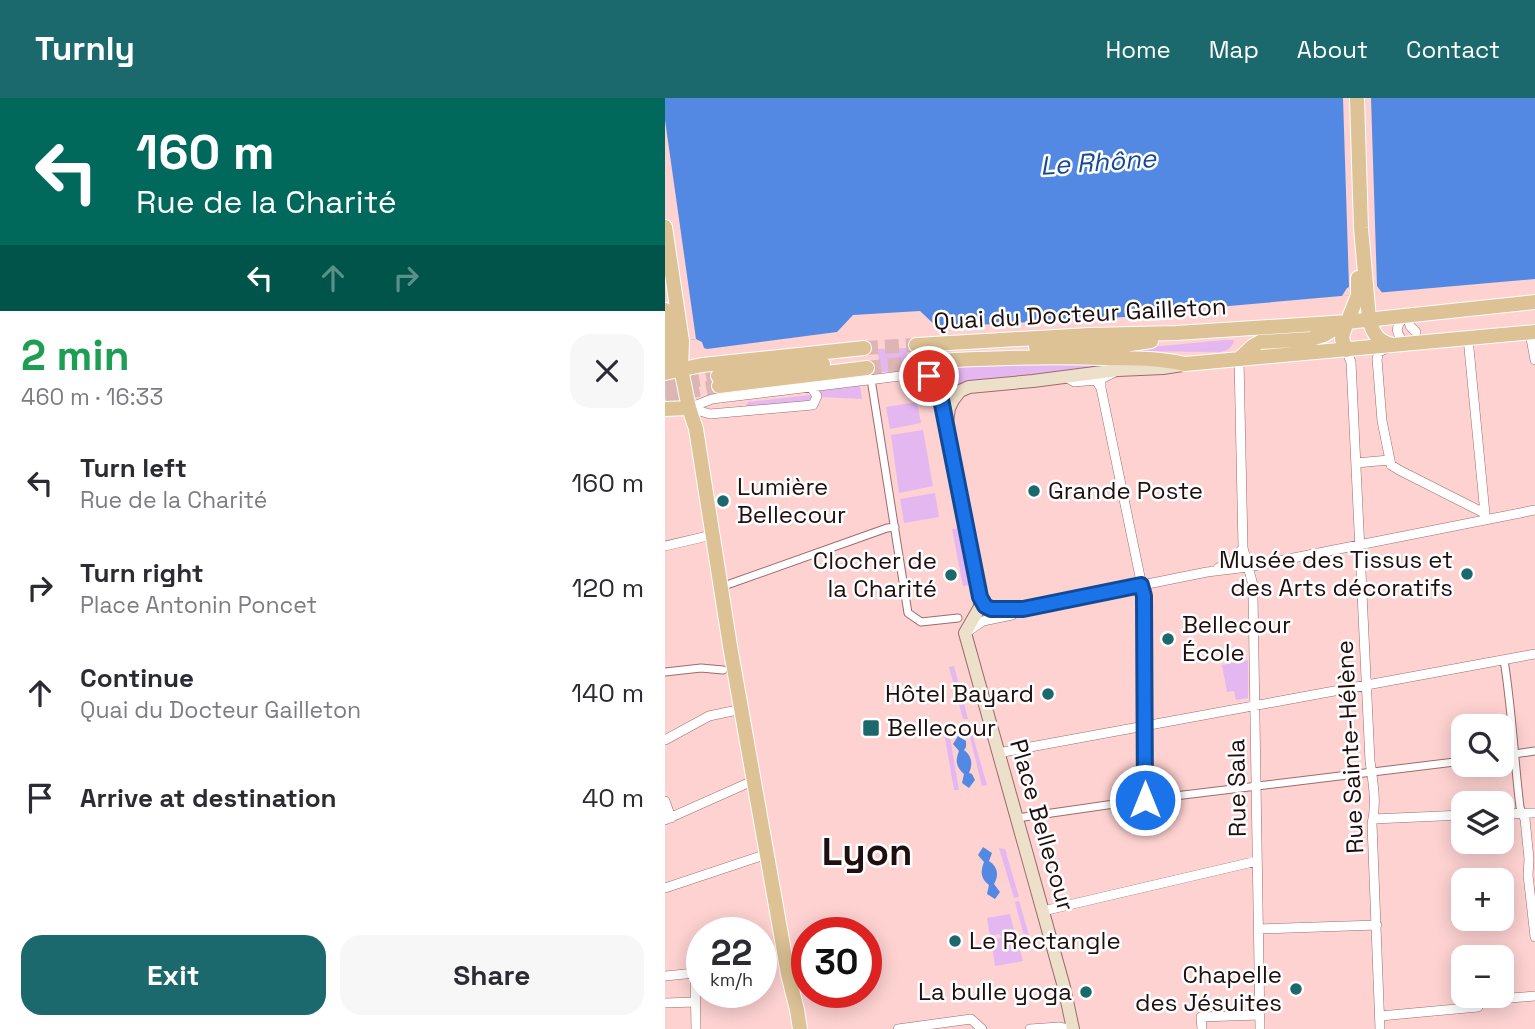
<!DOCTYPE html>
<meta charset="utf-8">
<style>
body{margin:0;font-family:"Space Grotesk",sans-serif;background:#f7f7f7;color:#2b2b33;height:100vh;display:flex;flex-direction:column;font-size:26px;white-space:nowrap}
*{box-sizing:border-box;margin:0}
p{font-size:23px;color:#7c7c81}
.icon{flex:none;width:38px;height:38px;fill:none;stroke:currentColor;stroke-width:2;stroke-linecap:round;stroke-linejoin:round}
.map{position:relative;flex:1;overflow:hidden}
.details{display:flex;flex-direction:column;background:#fff;width:665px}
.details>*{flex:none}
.banner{background:#00695c;color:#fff;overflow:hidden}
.tools{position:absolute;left:786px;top:616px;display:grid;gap:14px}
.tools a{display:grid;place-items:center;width:63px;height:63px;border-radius:14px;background:#fff;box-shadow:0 4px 18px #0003;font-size:35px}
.speed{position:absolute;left:21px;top:819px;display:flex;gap:14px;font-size:35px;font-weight:700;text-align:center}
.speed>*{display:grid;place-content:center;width:91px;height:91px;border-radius:50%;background:#fff;box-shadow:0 4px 18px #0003;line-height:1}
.speed small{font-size:18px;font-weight:400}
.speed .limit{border:10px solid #d22;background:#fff;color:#111}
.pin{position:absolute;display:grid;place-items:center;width:60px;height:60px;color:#fff;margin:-30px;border:4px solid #fff;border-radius:50%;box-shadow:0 2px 7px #0007}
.me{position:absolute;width:77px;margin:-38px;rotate:0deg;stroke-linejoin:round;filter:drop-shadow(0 0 5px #0008)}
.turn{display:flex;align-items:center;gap:24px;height:147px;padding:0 21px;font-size:32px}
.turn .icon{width:91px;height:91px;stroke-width:2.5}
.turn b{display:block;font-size:49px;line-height:60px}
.lanes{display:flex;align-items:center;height:66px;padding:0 21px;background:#0003;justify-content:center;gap:35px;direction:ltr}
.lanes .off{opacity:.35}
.round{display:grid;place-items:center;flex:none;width:74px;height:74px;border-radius:21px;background:#f7f7f7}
.head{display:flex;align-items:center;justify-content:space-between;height:119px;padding:0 21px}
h1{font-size:42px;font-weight:800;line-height:52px;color:#1e9e55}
.primary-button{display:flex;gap:14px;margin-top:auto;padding:14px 21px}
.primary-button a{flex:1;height:80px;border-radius:21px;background:#1c696d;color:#fff;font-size:28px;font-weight:800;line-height:80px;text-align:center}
.primary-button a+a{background:#f7f7f7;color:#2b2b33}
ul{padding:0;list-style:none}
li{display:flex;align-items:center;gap:21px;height:105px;padding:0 21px}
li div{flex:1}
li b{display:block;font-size:26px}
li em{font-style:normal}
header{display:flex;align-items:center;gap:42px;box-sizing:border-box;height:98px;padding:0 35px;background:#1c696d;color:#fff}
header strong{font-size:33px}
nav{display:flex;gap:38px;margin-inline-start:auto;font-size:24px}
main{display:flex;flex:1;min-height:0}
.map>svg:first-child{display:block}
</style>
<header>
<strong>Turnly</strong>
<nav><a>Home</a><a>Map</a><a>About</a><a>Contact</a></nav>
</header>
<main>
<section class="details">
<div class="banner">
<div class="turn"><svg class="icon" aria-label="left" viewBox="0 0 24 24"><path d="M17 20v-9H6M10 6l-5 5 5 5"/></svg><div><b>160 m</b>Rue de la Charité</div></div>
<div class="lanes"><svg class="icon" aria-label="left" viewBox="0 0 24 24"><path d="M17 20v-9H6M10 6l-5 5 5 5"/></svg><svg class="icon off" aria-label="ahead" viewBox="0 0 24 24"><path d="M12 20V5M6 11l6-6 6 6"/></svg><svg class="icon off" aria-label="right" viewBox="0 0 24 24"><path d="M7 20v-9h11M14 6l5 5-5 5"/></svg></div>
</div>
<div class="head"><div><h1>2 min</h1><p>460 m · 16:33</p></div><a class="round"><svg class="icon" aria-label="close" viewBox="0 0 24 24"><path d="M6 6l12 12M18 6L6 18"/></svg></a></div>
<ul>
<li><svg class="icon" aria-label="left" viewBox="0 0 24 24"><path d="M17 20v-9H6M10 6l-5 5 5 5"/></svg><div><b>Turn left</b><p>Rue de la Charité</p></div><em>160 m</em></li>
<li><svg class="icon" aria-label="right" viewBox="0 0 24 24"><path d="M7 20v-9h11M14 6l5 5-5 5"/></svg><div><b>Turn right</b><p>Place Antonin Poncet</p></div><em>120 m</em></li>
<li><svg class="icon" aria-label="ahead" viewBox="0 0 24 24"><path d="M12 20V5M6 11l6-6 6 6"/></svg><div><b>Continue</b><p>Quai du Docteur Gailleton</p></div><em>140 m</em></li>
<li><svg class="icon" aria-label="arrive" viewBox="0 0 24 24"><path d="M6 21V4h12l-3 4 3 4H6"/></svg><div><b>Arrive at destination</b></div><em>40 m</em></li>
</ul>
<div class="primary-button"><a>Exit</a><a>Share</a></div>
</section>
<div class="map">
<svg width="870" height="931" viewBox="0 0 870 931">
<rect width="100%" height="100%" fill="#fdd2d1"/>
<path fill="#e5b7f0" d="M560 242H569C567 250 563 252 556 254L465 253V251Z
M241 250 245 271 216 274 212 251Z
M466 265 292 290 281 294 278 284 270 273 263 272V270L297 267Z
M195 288 197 301 156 299 153 293Z
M145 297H147L148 304 82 309 81 308 83 304Z
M252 304 256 325 225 331 221 309Z
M258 332 268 388 234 395 226 337Z
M270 395 274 419 239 425 235 401Z
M295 430 306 487 298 488 287 431Z
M583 562V600L571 602 569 593 562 594 557 567Z
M289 568 303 621H298L284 569Z
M300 625H304L322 687 317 688 303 631Z
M283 628 294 692H289L278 629Z
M334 750 340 751 354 799 349 800Z
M354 803 364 837 359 838 350 804Z
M345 816 349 833 339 835 340 839 351 838 358 863 330 868 326 842 336 840 335 836 325 838 322 820Z"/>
<path fill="#5389e2" d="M0 0H870V181L484 215 478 218 272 229 255 213 188 217 172 234 42 251 39 250 37 244 31 241 0 246Z
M293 638 301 643V649L299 652C307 658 308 666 304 675L307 676 310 682 304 690 297 685 299 676C291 669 290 663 294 653L288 646Z
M318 749 327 755 324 763C333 769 334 777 329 786L335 794 330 801 322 796 324 787C316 781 315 774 319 764L313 757Z"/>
<path fill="#fdd2d1" d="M678 0H706L712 188 718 196 677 198 682 190 684 189Z
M0 22 31 241 0 246Z"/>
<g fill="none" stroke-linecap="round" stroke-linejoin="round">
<path stroke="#dcb5b4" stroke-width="14" stroke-dasharray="14 7" stroke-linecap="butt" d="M199 250 251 247
M202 270 254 264
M0 288 53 278
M0 298 54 288"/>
<defs>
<path id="pedestrian" d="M206 281 243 515 256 524 293 520
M56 489 222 430 230 429
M839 562C847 611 849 660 855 709L857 715
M0 574 36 570 58 572
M836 658 870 653
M352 720 477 702 798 663"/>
<path id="minor" d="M749 217 744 224 745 228 751 234
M865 235 870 262
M803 240 820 416
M739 246C731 234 729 229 740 218
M723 250 714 254 712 261 717 323 726 367 734 372 819 415
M681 252 686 264 705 663C708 684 712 705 707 726L715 931
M574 261 578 450 588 487V497L595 931
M448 275 436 281V290L479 498 480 702
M404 281 409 284 431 282 436 290
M24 310 47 301 252 276C254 276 263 277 264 278 277 285 277 309 280 322
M24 310 45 316 148 307 152 298 146 289
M691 365 724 362
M0 448 47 437
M553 470 567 463 578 450
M316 501 320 508 326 511H358L542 474 583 469 870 412
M302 534 318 523 347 517 353 513
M0 642 44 618 77 611
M333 655 870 556
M0 703 6 720
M857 715 860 721 864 761 863 777 870 839
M836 716 870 715
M708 721 798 717
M0 722 83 685 89 683
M0 790 102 756
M378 813 592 763
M594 831 712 827
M0 878 30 875 31 931
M821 902 870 898
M0 905 30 904
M715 918 813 909
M306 921 317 931
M233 931 306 921
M365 931 394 929 403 931
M537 931 536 919 595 917"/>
<path id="secondary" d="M408 931 399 889 300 535 315 509V499L281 331 284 310 288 302 295 293 304 289 368 283 453 272 498 270 517 267"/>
<path id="primary" d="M692 0 696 130 704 221C708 236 713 244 728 247
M0 129 17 243 16 271 24 310 31 331 65 548 123 876 132 912 135 931
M0 212C3 229 12 257 0 271
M251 247 424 237 511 235 682 224 870 204
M371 249 452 248 486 243
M681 252 677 241 678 235 693 197V180
M574 261 588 248 595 244 646 241 659 237 678 226
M254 264C316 260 377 258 439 260 467 260 494 260 520 266L870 234
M0 275 37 267 199 250
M53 278 158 266
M54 288 202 270
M0 311 24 310"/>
</defs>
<use href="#pedestrian" stroke="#9c6c6b" stroke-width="9"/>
<use href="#minor" stroke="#9c6c6b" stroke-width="10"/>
<use href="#secondary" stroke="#9c6c6b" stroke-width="14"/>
<use href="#primary" stroke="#fff" stroke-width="16"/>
<use href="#pedestrian" stroke="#fff" stroke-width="7"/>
<use href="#minor" stroke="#fff" stroke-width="9"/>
<use href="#secondary" stroke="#ede0ca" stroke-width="12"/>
<use href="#primary" stroke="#dcc295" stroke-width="14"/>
</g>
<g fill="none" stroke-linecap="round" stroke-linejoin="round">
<defs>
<path id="route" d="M264 278 270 284 275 296 315 499 320 508 326 511H358L476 487 479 498 480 702"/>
</defs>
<use href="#route" stroke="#114b97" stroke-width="18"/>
<use href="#route" stroke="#1a73e8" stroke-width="12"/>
</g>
<g fill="#1c696d" stroke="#fff" stroke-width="2.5">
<circle cx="369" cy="393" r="7"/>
<circle cx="58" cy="403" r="7"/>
<circle cx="802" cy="476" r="7"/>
<circle cx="286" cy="477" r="7"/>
<circle cx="503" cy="541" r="7"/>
<circle cx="383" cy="596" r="7"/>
<rect x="197" y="621" width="18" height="18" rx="3.5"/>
<circle cx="290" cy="843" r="7"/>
<circle cx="631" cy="891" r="7"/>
<circle cx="421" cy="894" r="7"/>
</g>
<g text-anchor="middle" stroke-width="5" stroke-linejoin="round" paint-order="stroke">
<g font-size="24" fill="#210f0f" stroke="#fff">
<text transform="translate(415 216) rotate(-3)" y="8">Quai du Docteur Gailleton</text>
<text transform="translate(685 649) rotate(-93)" y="8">Rue Sainte-Hélène</text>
<text transform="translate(572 690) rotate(-91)" y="8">Rue Sala</text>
<text transform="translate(377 727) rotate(74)" y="8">Place Bellecour</text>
</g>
<g font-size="24" fill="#210f0f" stroke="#fff" text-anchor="start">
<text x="72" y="397">Lumière<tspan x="72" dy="28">Bellecour</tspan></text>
<text x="383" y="401">Grande Poste</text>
<text x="788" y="470" text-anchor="end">Musée des Tissus et<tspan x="788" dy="28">des Arts décoratifs</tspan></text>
<text x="272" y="471" text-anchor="end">Clocher de<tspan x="272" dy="28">la Charité</tspan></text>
<text x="517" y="535">Bellecour<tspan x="517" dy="28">École</tspan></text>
<text x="369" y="604" text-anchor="end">Hôtel Bayard</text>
<text x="222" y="638">Bellecour</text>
<text x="304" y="851">Le Rectangle</text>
<text x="617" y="885" text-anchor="end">Chapelle<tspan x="617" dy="28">des Jésuites</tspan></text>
<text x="407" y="902" text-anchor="end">La bulle yoga</text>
</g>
<g font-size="26" font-style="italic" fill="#184999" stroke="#fff">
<text transform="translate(433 64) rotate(-4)" y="9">Le Rhône</text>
</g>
<g font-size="38" font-weight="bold" fill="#210f0f" stroke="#fff">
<text x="202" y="767">Lyon</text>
</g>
</g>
</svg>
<div class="tools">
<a><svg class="icon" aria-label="search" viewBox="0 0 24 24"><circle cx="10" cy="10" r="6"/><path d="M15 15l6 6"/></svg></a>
<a><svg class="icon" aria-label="layers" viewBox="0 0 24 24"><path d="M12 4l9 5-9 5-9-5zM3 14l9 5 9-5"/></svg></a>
<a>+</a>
<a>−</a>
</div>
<div class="speed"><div>22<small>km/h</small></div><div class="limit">30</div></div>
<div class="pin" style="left:264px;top:278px;background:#d93025"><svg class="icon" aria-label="arrive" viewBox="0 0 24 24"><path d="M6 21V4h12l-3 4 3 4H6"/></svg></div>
<svg class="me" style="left:480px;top:702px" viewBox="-20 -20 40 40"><circle r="17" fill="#1a73e8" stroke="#fff" stroke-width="3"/><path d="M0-11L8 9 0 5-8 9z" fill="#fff"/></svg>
</div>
</main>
